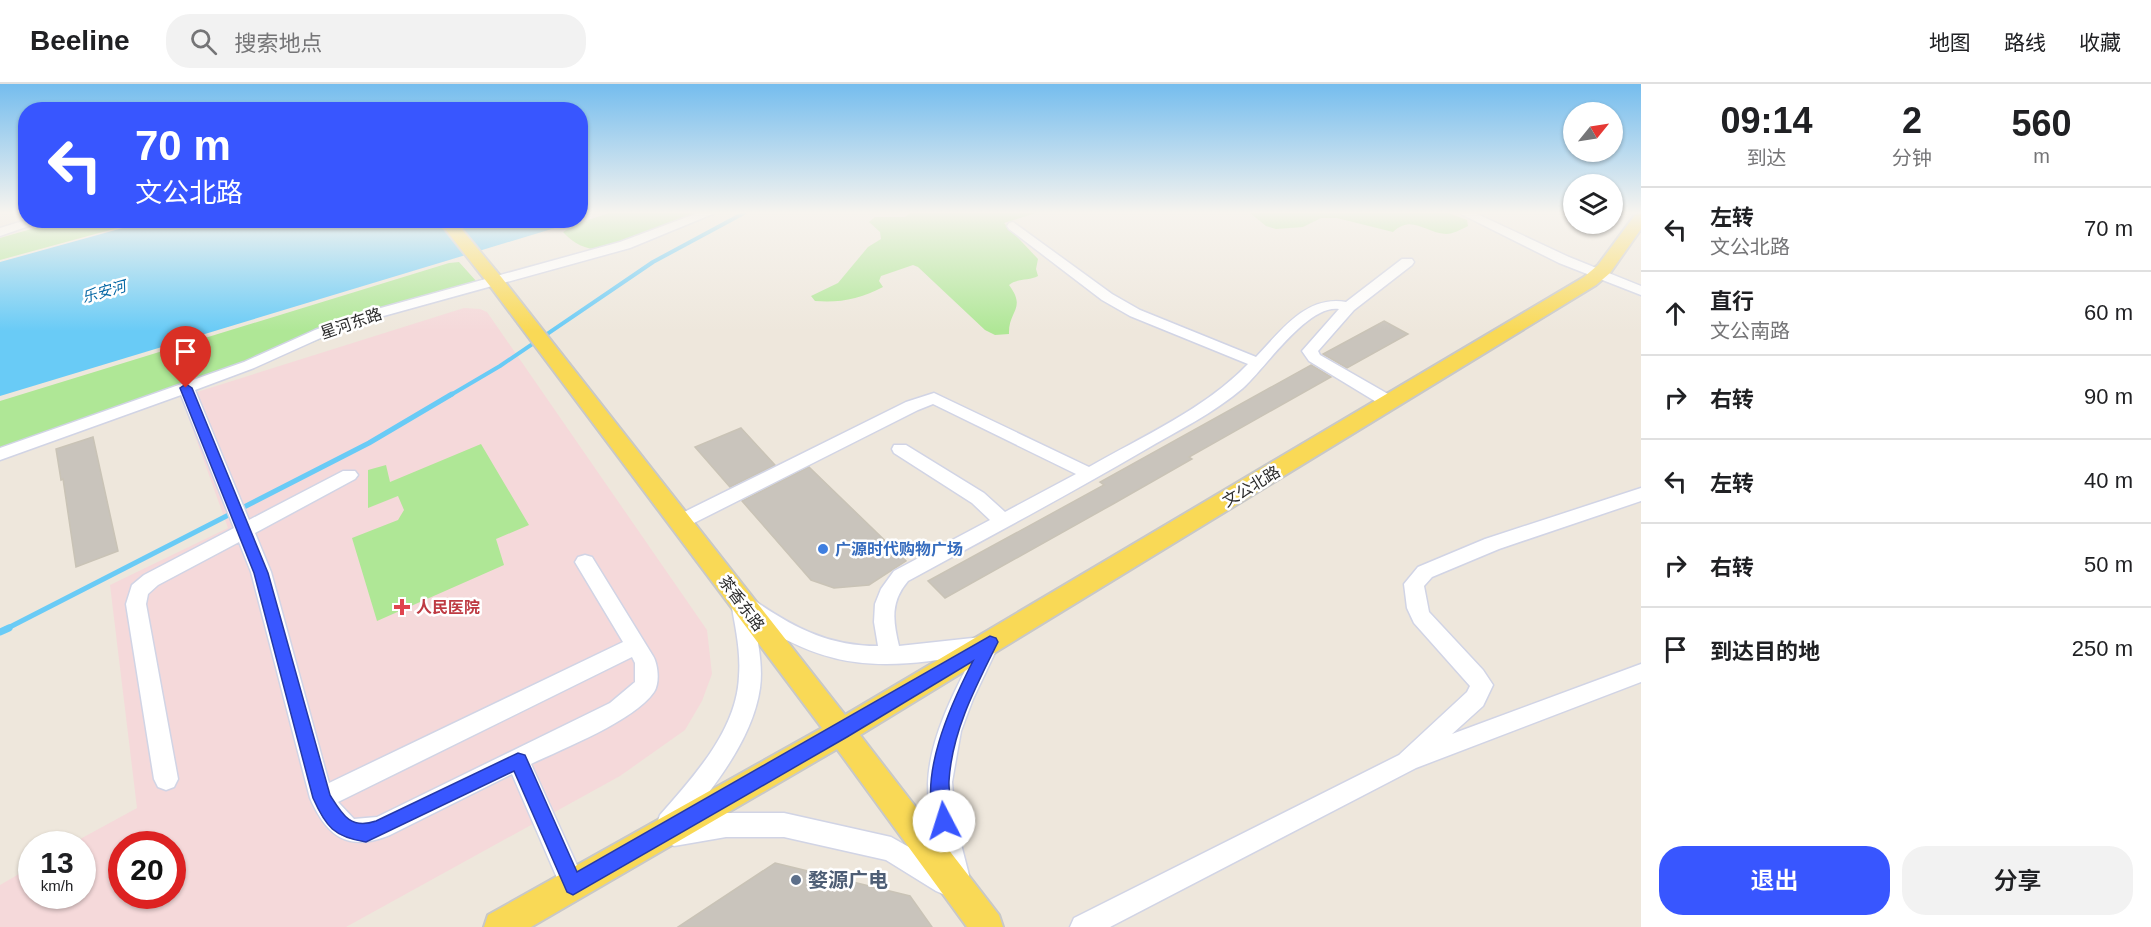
<!DOCTYPE html>
<html lang="zh">
<meta charset="utf-8">
<style>
body{margin:0;font-family:Arial,"Noto Sans SC",sans-serif;background:#f2f2f2;color:#202124;height:100vh;display:flex;flex-direction:column;font-size:22px;white-space:nowrap}
*{box-sizing:border-box;margin:0}
p{font-size:20px;color:#757577}
.icon{flex:none;width:33px;height:33px;fill:none;stroke:currentColor;stroke-width:2;stroke-linecap:round;stroke-linejoin:round}
.map{position:relative;flex:1;overflow:hidden}
.details{display:flex;flex-direction:column;background:#fff;width:510px}
.details>*{flex:none}
.hud{position:absolute;left:18px;top:18px;width:570px;height:126px;border-radius:24px;box-shadow:0 2px 4px #0004;background:#3856ff;color:#fff;overflow:hidden}
.needle{width:39px;rotate:60deg}
.fabs{position:absolute;left:1563px;top:18px;display:grid;gap:12px}
.fabs a{display:grid;place-items:center;width:60px;height:60px;border-radius:50%;background:#fff;box-shadow:0 2px 4px #0004;font-size:30px}
.speed{position:absolute;left:18px;top:747px;display:flex;gap:12px;font-size:30px;font-weight:700;text-align:center}
.speed>*{display:grid;place-content:center;width:78px;height:78px;border-radius:50%;background:#fff;box-shadow:0 2px 4px #0004;line-height:1}
.speed small{font-size:15px;font-weight:400}
.speed .limit{border:9px solid #d22;background:#fff;color:#111}
.pin{position:absolute;display:grid;place-items:center;width:51px;height:51px;color:#fff;margin:-62px -26px;border-radius:50% 50% 50% 0;rotate:-45deg;box-shadow:0 0 6px #0007}
.pin .icon{rotate:45deg}
.me{position:absolute;width:66px;margin:-33px;rotate:355deg;stroke-linejoin:round;filter:drop-shadow(0 0 4px #0008)}
.turn{display:flex;align-items:center;gap:21px;height:126px;padding:0 18px;font-size:27px}
.turn .icon{width:78px;height:78px;stroke-width:2.5}
.turn b{display:block;font-size:42px;line-height:51px}
.eta{display:flex;justify-content:space-evenly;align-items:center;height:102px;text-align:center}
.eta b{font-size:36px;font-weight:600;line-height:42px}
.primary-button{display:flex;gap:12px;margin-top:auto;padding:12px 18px}
.primary-button a{flex:1;height:69px;border-radius:24px;background:#3856ff;color:#fff;font-size:24px;font-weight:600;line-height:69px;text-align:center}
.primary-button a+a{background:#f2f2f2;color:#202124}
ul{padding:0;list-style:none}
li{display:flex;align-items:center;gap:18px;height:84px;padding:0 18px;border-top:2px solid #e0e0e0}
li div{flex:1}
li b{display:block;font-size:22px}
li em{font-style:normal}
header{display:flex;align-items:center;gap:36px;box-sizing:border-box;height:84px;padding:0 30px;background:#fff;border-bottom:2px solid #e0e0e0}
header strong{font-size:28px}
nav{display:flex;gap:33px;margin-inline-start:auto;font-size:21px}
.search{width:420px;height:54px;background:#f2f2f2;display:flex;align-items:center;gap:15px;box-sizing:border-box;padding:0 21px;border-radius:24px;color:#757577;font-size:22px}
main{display:flex;flex:1;min-height:0}
.map>svg:first-child{display:block}
</style>
<header>
<strong>Beeline</strong>
<div class="search"><svg class="icon" aria-label="search" viewBox="0 0 24 24"><circle cx="10" cy="10" r="6"/><path d="M15 15l6 6"/></svg>搜索地点</div>
<nav><a>地图</a><a>路线</a><a>收藏</a></nav>
</header>
<main>
<div class="map">
<svg width="1641" height="843" viewBox="0 0 1641 843">
<rect width="100%" height="100%" fill="#eee7dc"/>
<path fill="#f5d9da" fill-rule="evenodd" d="M464 224 480 225 487 228 707 546 712 590 702 617 685 646 620 692 346 843H0V801L31 783 32 812H82V760H71L137 724 110 501 228 444 181 313ZM122 760H172V812H122Z"/>
<path fill="#afe796" d="M609 129H698L601 166C585 165 574 160 563 148L579 139Z
M910 129H1036L1004 139 1038 175 1036 185 1038 192C1029 197 1017 194 1009 201 1027 225 1008 227 1009 250L995 251 985 246 918 183 913 181 881 192 879 197 883 203C860 215 840 219 815 217L811 212 838 199 868 163 881 155 880 148 869 138 875 133H905Z
M1250 129H1449L1467 136 1468 142C1462 145 1453 150 1446 150 1425 149 1412 130 1393 148L1337 134H1321L1303 143 1276 145 1266 142Z
M59 137V136L143 137 0 176V154Z
M459 178 477 198 433 211 218 296 0 366V317L449 179Z
M481 360 529 441 496 455 504 481 377 537 352 454 398 436 404 426 398 412 368 424V386L386 381 390 398Z"/>
<path fill="#69cbf6" d="M148 137H578L0 312V178Z"/>
<g fill="none" stroke-linecap="round" stroke-linejoin="round">
<path stroke="#69cbf6" stroke-width="4" d="M449 312 500 282 653 178 744 129"/>
<path stroke="#69cbf6" stroke-width="5" d="M6 545 369 359 452 310"/>
<path stroke="#69cbf6" stroke-width="7" d="M0 548 9 544"/>
</g>
<path fill="#c9c4bc" stroke="#c9c3b6" stroke-width="1.5" d="M1384 237 1408 250 1347 284 1323 270Z
M1311 281 1331 293 1189 373 1192 375 1113 420 945 514 928 497 1104 401 1100 398Z
M741 344 775 381 730 403 695 363Z
M93 353 118 467 76 483 63 395 61 396 56 365Z
M809 383 906 477 869 501 834 504 811 496 742 417Z
M775 779 910 812 932 843H678Z"/>
<g fill="none" stroke-linecap="round" stroke-linejoin="round">
<defs>
<path id="minor" d="M698 129H715L630 164 369 236 325 252 254 284 195 306 249 436 343 387H355L358 391 355 395 255 449 271 488 329 699 623 558 575 478 578 473 585 471 592 473 653 572C658 580 660 599 654 608 634 637 564 664 531 680L586 801 582 810 573 814 564 810 512 690 390 751C348 768 327 753 310 714L251 488 239 458 158 501 148 510 146 520 178 695 174 703 166 706 158 703 154 695 126 520 132 501 144 491 234 444 181 311 0 376V364L244 278 315 246 359 230 620 158ZM632 573 635 579V598L610 619 377 733 354 735 338 718Z
M1459 129H1475L1569 173 1641 202V211L1559 179Z
M26 136H46L0 152V144Z
M1013 138 1112 210 1140 226 1256 273C1281 247 1306 211 1346 218L1402 175H1412L1414 178 1412 181 1354 226 1318 267 1320 271 1395 314 1397 318 1389 323 1383 322 1309 277 1302 267 1339 225C1308 220 1265 284 1243 304 1214 329 1177 347 1143 367 1066 412 987 454 908 497 890 518 893 537 899 562L982 553 990 550 997 552 1000 558 973 615 961 647 952 698 955 737 969 791 965 800 955 803 954 807 945 811 936 807 886 776 784 753H726L674 762 665 758 657 739 660 731C694 692 737 646 739 592 741 567 735 542 731 518L734 512 741 510 748 512C789 541 826 562 878 562L874 538 875 520 881 505 894 487 990 436 972 419 894 369 892 365 894 361H906L984 409 1005 428 1076 390 933 320 918 326 686 443 680 445 674 443 671 438 674 433 906 318 934 309 1089 383C1143 352 1205 325 1248 280L1130 232 1102 216 1009 145 1007 142 1009 139ZM754 536C829 588 887 586 974 570 954 607 929 656 928 700 928 727 935 755 941 781L891 753 784 729H726L687 736C717 699 753 653 760 604 763 582 758 558 754 536Z
M1641 404V417L1499 465 1432 493 1424 502 1429 528 1483 586 1493 601 1483 622 1452 650 1641 580V598L1416 684 1110 843H1070L1074 834 1399 671 1467 608 1470 602 1414 539 1407 524 1404 500 1418 483 1485 455Z"/>
<path id="major" d="M1641 129V145L1610 189 1596 201 860 651 999 831 1003 843H967L837 665 531 843H484L488 831 822 644 490 202 438 136H454L502 194 845 631 1584 193 1598 181 1635 131Z"/>
</defs>
<use href="#minor" stroke="#d1d4e5" stroke-width="3"/>
<use href="#major" stroke="#c8c8c8" stroke-width="4"/>
<use href="#minor" fill="#fff" fill-rule="evenodd"/>
<use href="#major" fill="#f9d956" fill-rule="evenodd"/>
</g>
<linearGradient id="sky" x2="0" y2="1"><stop stop-color="#75bdee"/><stop offset="0.52" stop-color="#f7f4ef"/><stop offset="1" stop-color="#f7f4ef" stop-opacity="0"/></linearGradient>
<rect width="1641" height="247" fill="url(#sky)"/>
<path fill="#3856ff" stroke="#2438a6" stroke-width="1.5" d="M186 300 192 304 268 489 330 711C342 730 350 746 376 737L518 669 525 671 577 788 990 552 996 554 998 558C976 602 952 647 949 697 948 712 956 729 950 743L944 746 937 743C916 695 951 620 973 577L847 653 573 811 567 808 514 687 366 758C334 753 326 743 313 714L254 489 180 304Z"/>
<circle fill="#3f7fe0" stroke="#fff" stroke-width="2" cx="823" cy="465" r="6"/>
<path fill="#e0444e" stroke="#fff" stroke-width="2" d="M399 514h6v6h6v6h-6v6h-6v-6h-6v-6h6z"/>
<circle fill="#5c6f8a" stroke="#fff" stroke-width="2" cx="796" cy="796" r="6"/>
<g text-anchor="middle" stroke-width="5" stroke-linejoin="round" paint-order="stroke">
<g font-size="15" font-style="italic" fill="#0568a5" stroke="#fff">
<text transform="translate(104 208) rotate(-16)" y="5">乐安河</text>
</g>
<g font-size="16" fill="#2b2b2b" stroke="#fff">
<text transform="translate(351 239) rotate(-19)" y="6">星河东路</text>
<text transform="translate(1251 402) rotate(-31)" y="6">文公北路</text>
<text transform="translate(742 519) rotate(53)" y="6">茶香东路</text>
</g>
<g font-size="16" font-weight="bold" fill="#366cbe" stroke="#fff" text-anchor="start">
<text x="835" y="471">广源时代购物广场</text>
</g>
<g font-size="16" font-weight="bold" fill="#be3a42" stroke="#fff" text-anchor="start">
<text x="416" y="529">人民医院</text>
</g>
<g font-size="20" font-weight="bold" fill="#4e5e75" stroke="#fff" text-anchor="start">
<text x="808" y="803">婺源广电</text>
</g>
</g>
</svg>
<div class="fabs">
<a><svg class="needle" viewBox="-14 -14 28 28"><path d="M0-13l5 13h-10z" fill="#e53935"/><path d="M0 13l5-13h-10z" fill="#757577"/></svg></a>
<a><svg class="icon" aria-label="layers" viewBox="0 0 24 24"><path d="M12 4l9 5-9 5-9-5zM3 14l9 5 9-5"/></svg></a>
</div>
<div class="speed"><div>13<small>km/h</small></div><div class="limit">20</div></div>
<div class="pin" style="left:186px;top:304px;background:#d93025"><svg class="icon" aria-label="arrive" viewBox="0 0 24 24"><path d="M6 21V4h12l-3 4 3 4H6"/></svg></div>
<svg class="me" style="left:944px;top:737px" viewBox="-20 -20 40 40"><circle r="19" fill="#fff"/><path d="M0-13L10 11 0 6-10 11z" fill="#3856ff"/></svg>
<div class="hud">
<div class="turn"><svg class="icon" aria-label="left" viewBox="0 0 24 24"><path d="M17 20v-9H6M10 6l-5 5 5 5"/></svg><div><b>70 m</b>文公北路</div></div>
</div>
</div>
<section class="details">
<div class="eta">
<div><b>09:14</b><p>到达</p></div>
<div><b>2</b><p>分钟</p></div>
<div><b>560</b><p>m</p></div>
</div>
<ul>
<li><svg class="icon" aria-label="left" viewBox="0 0 24 24"><path d="M17 20v-9H6M10 6l-5 5 5 5"/></svg><div><b>左转</b><p>文公北路</p></div><em>70 m</em></li>
<li><svg class="icon" aria-label="ahead" viewBox="0 0 24 24"><path d="M12 20V5M6 11l6-6 6 6"/></svg><div><b>直行</b><p>文公南路</p></div><em>60 m</em></li>
<li><svg class="icon" aria-label="right" viewBox="0 0 24 24"><path d="M7 20v-9h11M14 6l5 5-5 5"/></svg><div><b>右转</b></div><em>90 m</em></li>
<li><svg class="icon" aria-label="left" viewBox="0 0 24 24"><path d="M17 20v-9H6M10 6l-5 5 5 5"/></svg><div><b>左转</b></div><em>40 m</em></li>
<li><svg class="icon" aria-label="right" viewBox="0 0 24 24"><path d="M7 20v-9h11M14 6l5 5-5 5"/></svg><div><b>右转</b></div><em>50 m</em></li>
<li><svg class="icon" aria-label="arrive" viewBox="0 0 24 24"><path d="M6 21V4h12l-3 4 3 4H6"/></svg><div><b>到达目的地</b></div><em>250 m</em></li>
</ul>
<div class="primary-button"><a>退出</a><a>分享</a></div>
</section>
</main>
